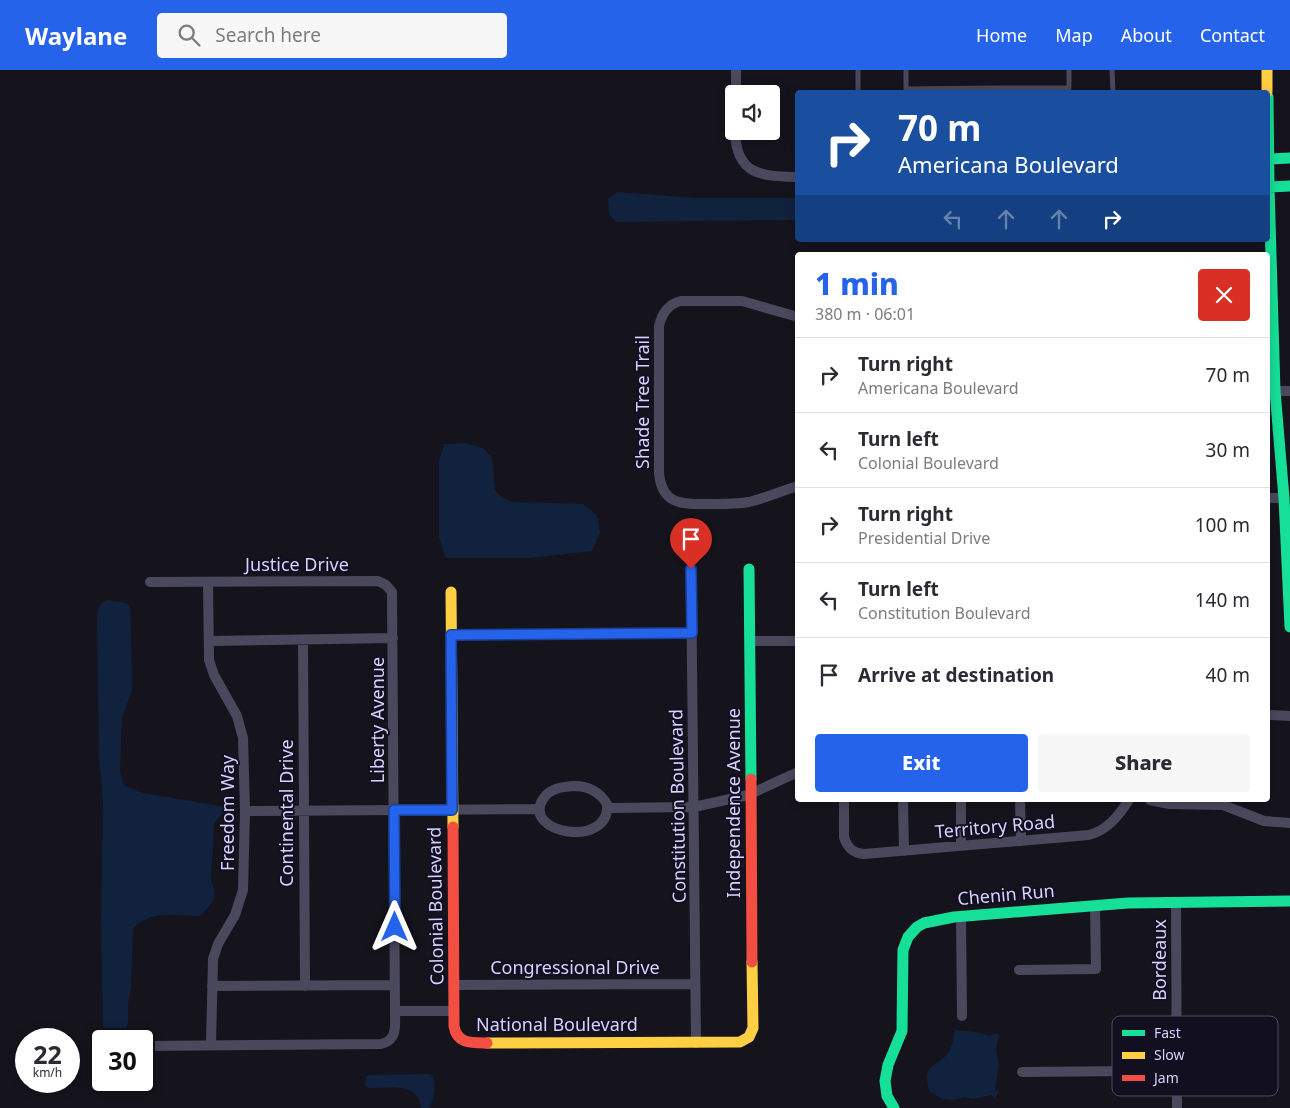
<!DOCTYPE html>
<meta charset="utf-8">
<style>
body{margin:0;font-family:"Noto Sans",sans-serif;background:#f7f7f7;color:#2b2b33;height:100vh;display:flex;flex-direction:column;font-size:19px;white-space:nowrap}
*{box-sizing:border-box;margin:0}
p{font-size:16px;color:#7c7c81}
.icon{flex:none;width:28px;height:28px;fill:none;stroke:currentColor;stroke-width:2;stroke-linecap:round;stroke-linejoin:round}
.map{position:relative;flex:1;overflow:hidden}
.details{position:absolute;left:795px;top:182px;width:475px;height:550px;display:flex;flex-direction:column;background:#fff;border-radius:5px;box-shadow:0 2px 12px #0003}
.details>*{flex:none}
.banner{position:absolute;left:795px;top:20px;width:475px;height:152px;border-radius:5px;box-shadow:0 2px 12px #0003;background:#1a4fa0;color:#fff;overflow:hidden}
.controls{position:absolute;left:725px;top:15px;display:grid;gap:10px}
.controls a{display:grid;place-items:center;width:55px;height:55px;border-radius:5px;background:#fff;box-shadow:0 2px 12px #0003;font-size:25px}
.speed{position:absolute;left:15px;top:958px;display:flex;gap:10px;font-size:25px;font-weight:700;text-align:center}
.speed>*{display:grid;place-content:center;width:65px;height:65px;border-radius:50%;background:#fff;box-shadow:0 2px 12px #0003;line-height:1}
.speed small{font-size:12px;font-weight:400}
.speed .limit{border:2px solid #111;border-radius:8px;background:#fff;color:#111}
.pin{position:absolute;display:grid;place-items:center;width:42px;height:42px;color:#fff;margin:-51px -21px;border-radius:50% 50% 50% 0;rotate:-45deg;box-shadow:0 0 5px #0007}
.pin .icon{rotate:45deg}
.me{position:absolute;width:55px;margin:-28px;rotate:0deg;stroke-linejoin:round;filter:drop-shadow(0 0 4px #0008)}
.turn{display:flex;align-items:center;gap:18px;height:105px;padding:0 20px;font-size:22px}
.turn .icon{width:65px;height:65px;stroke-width:2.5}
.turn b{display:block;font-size:35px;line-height:42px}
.lanes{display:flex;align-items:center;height:48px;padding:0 20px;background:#0003;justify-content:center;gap:25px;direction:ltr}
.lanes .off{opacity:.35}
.round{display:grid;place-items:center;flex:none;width:52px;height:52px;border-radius:5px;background:#f7f7f7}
.headline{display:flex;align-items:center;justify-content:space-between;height:85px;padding:0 20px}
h1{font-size:30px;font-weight:800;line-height:38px;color:#2563eb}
.primary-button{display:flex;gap:10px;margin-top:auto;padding:10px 20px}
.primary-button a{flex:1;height:58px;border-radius:5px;background:#2563eb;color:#fff;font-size:20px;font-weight:800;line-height:58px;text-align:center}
.primary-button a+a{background:#f7f7f7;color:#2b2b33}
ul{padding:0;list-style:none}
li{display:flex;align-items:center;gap:15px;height:75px;padding:0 20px;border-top:1px solid #e1e1e2}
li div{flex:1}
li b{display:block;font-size:19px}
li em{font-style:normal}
header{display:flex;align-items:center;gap:30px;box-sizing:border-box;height:70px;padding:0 25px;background:#2563eb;color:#fff}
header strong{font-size:24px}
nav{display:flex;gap:28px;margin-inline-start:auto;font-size:18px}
.search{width:350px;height:45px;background:#f7f7f7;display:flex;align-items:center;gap:12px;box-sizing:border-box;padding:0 18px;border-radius:5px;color:#7c7c81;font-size:19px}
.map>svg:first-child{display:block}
</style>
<header>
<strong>Waylane</strong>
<div class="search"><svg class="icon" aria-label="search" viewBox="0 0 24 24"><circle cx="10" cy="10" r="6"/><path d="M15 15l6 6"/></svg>Search here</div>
<nav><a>Home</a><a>Map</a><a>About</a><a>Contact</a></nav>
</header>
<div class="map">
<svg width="1290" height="1038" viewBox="0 0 1290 1038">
<rect width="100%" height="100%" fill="#15131c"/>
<path fill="#11223f" d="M617 122 697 128H797V150L616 152 609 144 608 129Z
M465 373 483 378 492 387 495 420 501 427 513 432 583 434 597 445 600 463 592 481 531 488H446L439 467V392L444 374Z
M108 530 127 533 130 537 131 551 132 621 122 647 120 701 123 712 125 716 143 723 220 736 224 738V741L214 753 211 811C220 827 211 835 200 846 179 846 147 840 133 859L131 918 128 934V954L123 965 118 969 107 967 103 963 101 850 103 731 99 686 97 548C98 539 98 533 108 530Z
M955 960 977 962 989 966 996 963 999 965 996 979 999 995 995 1018V1020L999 1022 995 1028 991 1025 973 1029 965 1027 953 1030 943 1029 930 1022C920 995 936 998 948 983 953 976 953 968 955 960Z
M429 1004 433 1006C436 1016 435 1029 429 1038H421C419 1011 387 1018 369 1018L365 1016 366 1007 369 1005Z"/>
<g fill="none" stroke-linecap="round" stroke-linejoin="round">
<path stroke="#4a485d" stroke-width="5" d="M906 0V19L997 18V22
M1112 0 1113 22
M997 18H1069V0
M858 22V0"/>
<path stroke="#4a485d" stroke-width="10" d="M736 24V0
M735 61C736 106 762 106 798 107
M798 247 742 231H681C668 234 662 243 659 256V403C662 438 687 434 714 434 726 434 738 434 749 432 766 428 781 421 798 416
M1275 321H1290
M1268 428H1284
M691 499 696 973
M208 512 209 590 214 605 237 646 243 668 245 741 243 820 235 845 218 874 213 889 211 975
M451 565 692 563
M303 570 305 916
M209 571 393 568
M750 571H798
M1268 645 1290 646
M574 716C588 716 599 721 607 734 611 779 521 764 543 729 550 718 562 717 574 716Z
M844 730V767C847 777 852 783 864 784L1089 765C1108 760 1119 745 1129 730
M903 730 904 781
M961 730V776
M1020 730 1021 771
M1150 730 1169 734 1223 735 1264 751 1290 753
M607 738 694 737 748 725 798 702
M245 741 539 739
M1176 833 1177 1038
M961 846 962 946
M1019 900 1096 899 1095 836
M454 915 695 914
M212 916 395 915
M395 941H454
M144 976 381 974C398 970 395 955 395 941L392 522 386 515 378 511 150 512
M1022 1002 1247 1000"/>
<path stroke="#16e098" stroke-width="11" d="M1268 27 1269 117 1290 116
M1268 89 1290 88
M1269 117 1275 321 1284 428 1290 557
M749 499 751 709
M894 1038 887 1026 885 1011 888 995 902 961 903 880 908 867 917 857 924 853 954 847 1128 833 1290 831"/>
<path stroke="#ffcf43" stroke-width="11" d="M1267 0V22
M451 522 453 757
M487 973 740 972 749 967 753 958 752 892"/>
<path stroke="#f24e42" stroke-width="11" d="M751 709 752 892
M453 757 454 956C457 974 471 973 487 973"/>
</g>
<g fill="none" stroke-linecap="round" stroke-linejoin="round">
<defs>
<path id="route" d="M395 857 394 740H452L451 565 692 563 691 499"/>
</defs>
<use href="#route" stroke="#184099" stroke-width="12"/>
<use href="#route" stroke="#2563eb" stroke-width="9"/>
</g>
<g text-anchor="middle" stroke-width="4" stroke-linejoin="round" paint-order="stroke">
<g font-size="18" fill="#d7d1fc" stroke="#120f20">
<text transform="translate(643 332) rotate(-90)" y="6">Shade Tree Trail</text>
<text x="297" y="501">Justice Drive</text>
<text transform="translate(378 650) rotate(-90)" y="6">Liberty Avenue</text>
<text transform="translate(734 733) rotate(-90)" y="6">Independence Avenue</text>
<text transform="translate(678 736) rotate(-91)" y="6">Constitution Boulevard</text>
<text transform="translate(228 743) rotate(-90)" y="6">Freedom Way</text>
<text transform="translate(287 743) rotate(-90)" y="6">Continental Drive</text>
<text transform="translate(995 757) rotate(-5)" y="6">Territory Road</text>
<text transform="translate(1006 825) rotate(-5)" y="6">Chenin Run</text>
<text transform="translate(436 836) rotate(-91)" y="6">Colonial Boulevard</text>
<text transform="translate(1160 890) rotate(-90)" y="6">Bordeaux</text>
<text x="575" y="904">Congressional Drive</text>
<text x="557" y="961">National Boulevard</text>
</g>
</g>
<rect x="1112" y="946" width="166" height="80" rx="8" fill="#120f20" stroke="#4d4962" stroke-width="1"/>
<rect x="1122" y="960" width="23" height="6" fill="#16e098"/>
<rect x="1122" y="982" width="23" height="7" fill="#ffcf43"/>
<rect x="1122" y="1005" width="23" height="6" fill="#f24e42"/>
<g font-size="14" fill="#d7d1fc">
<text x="1154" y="968">Fast</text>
<text x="1154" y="990">Slow</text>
<text x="1154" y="1013">Jam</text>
</g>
</svg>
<div class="controls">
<a><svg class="icon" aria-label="sound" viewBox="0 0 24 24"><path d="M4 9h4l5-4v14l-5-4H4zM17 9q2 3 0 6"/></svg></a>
</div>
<div class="speed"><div>22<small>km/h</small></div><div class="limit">30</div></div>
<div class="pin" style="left:691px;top:499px;background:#d93025"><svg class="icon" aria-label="arrive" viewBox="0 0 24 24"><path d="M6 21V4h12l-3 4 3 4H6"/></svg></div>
<svg class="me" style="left:395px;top:857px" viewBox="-20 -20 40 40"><path d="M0-17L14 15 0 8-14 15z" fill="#2563eb" stroke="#fff" stroke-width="4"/></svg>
<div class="banner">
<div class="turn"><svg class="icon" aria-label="right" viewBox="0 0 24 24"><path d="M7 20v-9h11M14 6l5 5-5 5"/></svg><div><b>70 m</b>Americana Boulevard</div></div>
<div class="lanes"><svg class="icon off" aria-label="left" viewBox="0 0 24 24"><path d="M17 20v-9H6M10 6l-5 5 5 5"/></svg><svg class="icon off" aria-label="ahead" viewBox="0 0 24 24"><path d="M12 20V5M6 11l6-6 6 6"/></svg><svg class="icon off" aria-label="ahead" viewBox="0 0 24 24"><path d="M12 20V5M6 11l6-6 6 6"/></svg><svg class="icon" aria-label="right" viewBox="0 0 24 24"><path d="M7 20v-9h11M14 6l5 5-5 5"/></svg></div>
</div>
<section class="details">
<div class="headline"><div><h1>1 min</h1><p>380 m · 06:01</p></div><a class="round" style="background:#d93025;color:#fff"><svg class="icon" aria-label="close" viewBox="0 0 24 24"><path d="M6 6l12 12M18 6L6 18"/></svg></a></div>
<ul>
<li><svg class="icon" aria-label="right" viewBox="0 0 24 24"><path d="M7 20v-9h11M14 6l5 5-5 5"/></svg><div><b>Turn right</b><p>Americana Boulevard</p></div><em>70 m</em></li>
<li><svg class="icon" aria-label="left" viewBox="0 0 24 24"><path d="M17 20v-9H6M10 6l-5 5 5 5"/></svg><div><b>Turn left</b><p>Colonial Boulevard</p></div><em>30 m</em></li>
<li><svg class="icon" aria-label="right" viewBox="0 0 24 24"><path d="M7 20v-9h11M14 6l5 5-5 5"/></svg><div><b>Turn right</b><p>Presidential Drive</p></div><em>100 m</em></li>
<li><svg class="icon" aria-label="left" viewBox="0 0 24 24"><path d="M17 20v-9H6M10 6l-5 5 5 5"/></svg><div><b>Turn left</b><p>Constitution Boulevard</p></div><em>140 m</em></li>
<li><svg class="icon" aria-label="arrive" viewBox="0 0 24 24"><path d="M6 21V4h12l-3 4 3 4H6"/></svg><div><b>Arrive at destination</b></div><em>40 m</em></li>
</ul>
<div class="primary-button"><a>Exit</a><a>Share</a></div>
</section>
</div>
